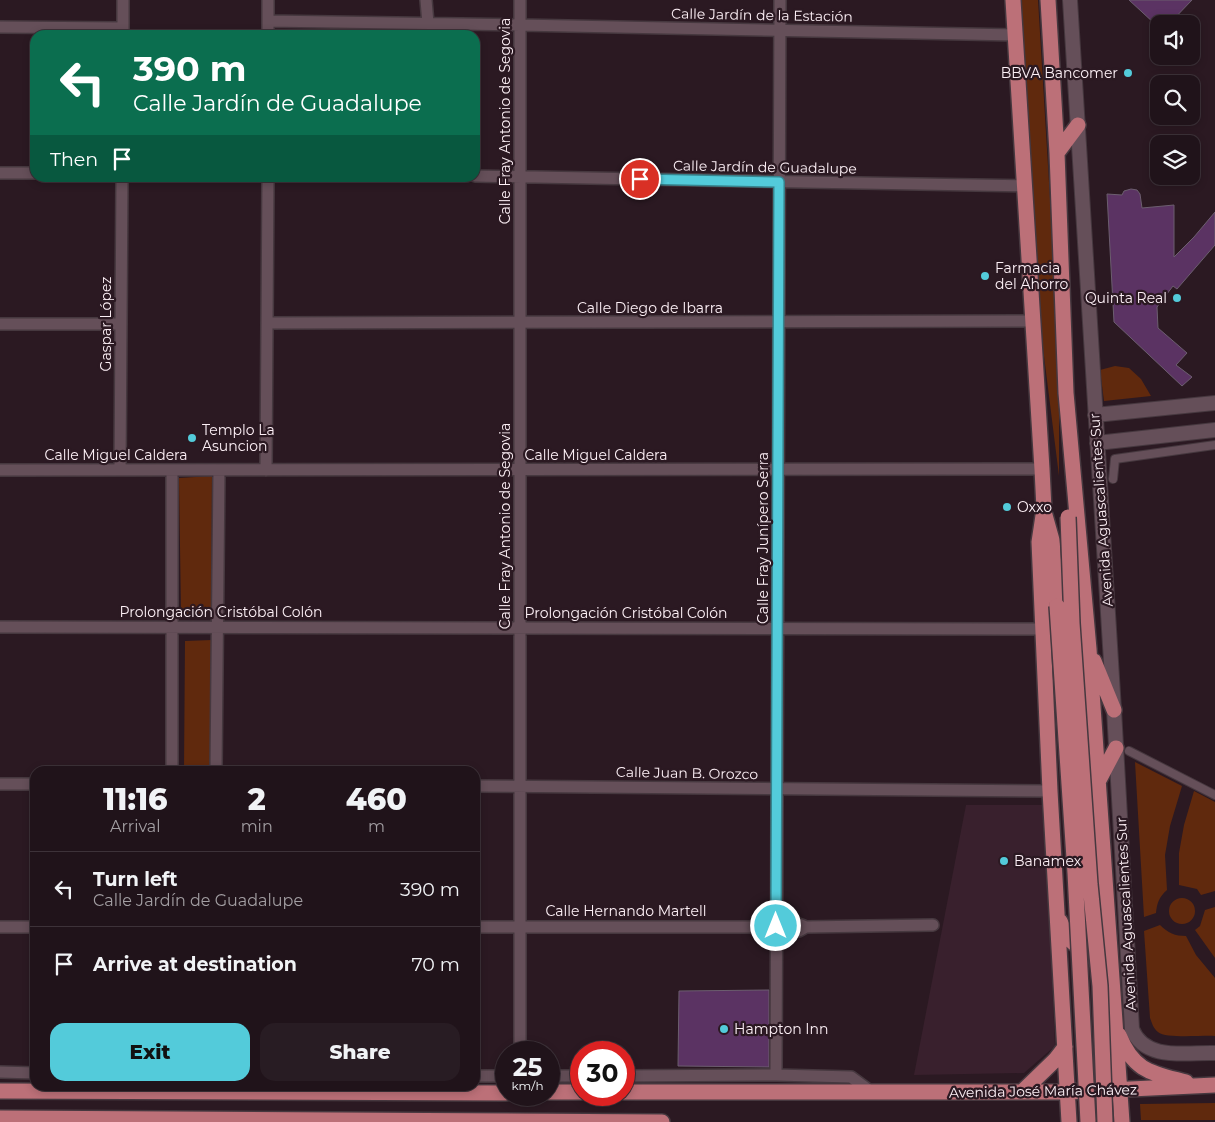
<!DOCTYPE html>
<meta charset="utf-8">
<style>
body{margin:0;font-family:Montserrat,sans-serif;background:#281c23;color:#f1f3f6;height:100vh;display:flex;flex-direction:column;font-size:19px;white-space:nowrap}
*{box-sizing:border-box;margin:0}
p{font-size:16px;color:#a29ea2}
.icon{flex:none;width:28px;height:28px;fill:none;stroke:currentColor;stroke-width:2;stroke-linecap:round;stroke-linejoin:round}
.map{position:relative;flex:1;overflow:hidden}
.panel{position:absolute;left:30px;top:766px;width:450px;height:325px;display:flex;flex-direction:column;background:#20131a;border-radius:15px;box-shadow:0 2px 8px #0003,0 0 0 1px #3d3239}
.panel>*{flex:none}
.top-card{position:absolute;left:30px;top:30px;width:450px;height:152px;border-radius:15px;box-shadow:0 2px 8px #0003,0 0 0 1px #3d3239;background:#0b6e4f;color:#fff;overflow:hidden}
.buttons{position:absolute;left:1150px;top:15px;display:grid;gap:10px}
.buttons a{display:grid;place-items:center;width:50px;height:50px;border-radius:10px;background:#20131a;box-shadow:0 2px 8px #0003,0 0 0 1px #3d3239;font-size:25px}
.speed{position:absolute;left:495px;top:1041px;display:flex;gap:10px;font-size:25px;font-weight:700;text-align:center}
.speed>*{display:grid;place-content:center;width:65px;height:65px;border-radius:50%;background:#20131a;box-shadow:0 2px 8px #0003,0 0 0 1px #3d3239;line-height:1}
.speed small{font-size:12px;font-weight:400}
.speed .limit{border:8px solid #d22;background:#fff;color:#111}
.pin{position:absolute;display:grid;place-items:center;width:42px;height:42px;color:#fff;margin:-21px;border:2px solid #fff;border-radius:50%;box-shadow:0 1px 5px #0007}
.me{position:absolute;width:55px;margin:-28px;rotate:0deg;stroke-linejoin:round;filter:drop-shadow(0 0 4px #0008)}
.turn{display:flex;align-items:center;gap:18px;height:105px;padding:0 20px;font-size:22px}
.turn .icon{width:65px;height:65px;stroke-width:2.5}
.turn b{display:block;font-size:35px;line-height:42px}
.then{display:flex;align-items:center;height:48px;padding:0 20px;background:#0003;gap:10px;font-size:19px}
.eta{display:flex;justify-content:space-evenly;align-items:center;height:85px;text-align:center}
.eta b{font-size:30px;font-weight:800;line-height:35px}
.action{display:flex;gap:10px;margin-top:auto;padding:10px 20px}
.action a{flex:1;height:58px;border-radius:15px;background:#53cbda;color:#111;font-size:20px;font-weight:800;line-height:58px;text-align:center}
.action a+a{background:#281c23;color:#f1f3f6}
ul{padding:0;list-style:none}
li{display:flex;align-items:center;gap:15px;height:75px;padding:0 20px;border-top:1px solid #3d3239}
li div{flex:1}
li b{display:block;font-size:19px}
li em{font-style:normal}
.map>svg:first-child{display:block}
</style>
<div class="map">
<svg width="1215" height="1122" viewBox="0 0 1215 1122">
<rect width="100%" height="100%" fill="#2b1922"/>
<path fill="#39202d" d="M966 805H1042L1049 915 1055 1046 1024 1073 914 1075Z"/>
<path fill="#60290d" d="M1021 0H1038L1059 348V476L1043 348Z
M1115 366 1129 368 1141 379 1151 396 1104 401 1100 370Z
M212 476 211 613 181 614 179 478Z
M212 640 211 771H184L185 641Z
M1135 762 1182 786 1170 826 1165 855 1167 890C1159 897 1157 903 1156 913L1144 917Z
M1194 791 1215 802V891L1201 895 1197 889 1179 885V853L1184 825Z
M1169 911a13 13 0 1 1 26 0a13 13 0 1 1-26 0Z
M1215 907V958L1195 930 1200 926 1205 910Z
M1160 925C1168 933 1175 936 1186 936L1196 955 1215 978V1036C1203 1035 1166 1039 1158 1032 1153 1028 1152 1023 1150 1018L1144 931Z
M1215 1103V1120H1141L1140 1104Z"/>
<path fill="#5b3363" stroke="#6c5e6f" d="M1129 0H1192L1169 24H1155Z
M1131 189 1137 190 1140 194 1142 208 1174 205V257L1194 237 1215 212V245L1177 289 1173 286 1157 307 1158 328 1187 353 1176 365 1192 377 1182 386 1114 322 1107 194 1122 195 1124 191Z
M769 990V1067L678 1066 679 991Z"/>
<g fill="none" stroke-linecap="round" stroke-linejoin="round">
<defs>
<path id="pedestrian" d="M1113 479 1115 459 1215 445
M1129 751 1215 795"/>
<path id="minor" d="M426 0 429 35
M268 21 520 25 1016 35
M0 27 123 28
M123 35V0
M268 35V0
M0 173H35
M475 176 1025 186
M267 323 1033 321
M0 324H121
M0 470 1042 469
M120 470 122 178
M172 470V771
M266 470 268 178
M0 627 1043 629
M216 771 219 470
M0 784H35
M475 786 1050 791
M0 927H35
M475 927H786C794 922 799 923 806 927
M786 927 792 931H799L806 927 933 925
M520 1052V0
M0 1072 35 1073
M776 1075 780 0
M475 1076H506
M549 1076H581
M624 1076 776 1075 851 1077 870 1091"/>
<path id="tertiary" d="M1070 0 1114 710 1132 1029C1145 1062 1188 1052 1215 1053
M1095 415 1215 403
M1097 443 1215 430"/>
<path id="primary" d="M1013 0 1042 469 1044 509 1039 542 1050 791 1069 1122
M1048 0 1057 153 1066 393 1089 649 1122 1122
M1057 153 1078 125
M1045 515 1052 540 1057 606
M1094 661 1114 710
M1098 782 1116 748
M1060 921C1069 945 1084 958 1107 938
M1119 1035C1134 1072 1152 1073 1186 1082
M0 1091 506 1093
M1023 1091 1055 1060 1065 1047
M549 1092H581
M624 1092H1067L1215 1085
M0 1118 662 1122"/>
</defs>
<use href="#pedestrian" stroke="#46383f" stroke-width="10"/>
<use href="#minor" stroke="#46383f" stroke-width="14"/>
<use href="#tertiary" stroke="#46383f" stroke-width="16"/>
<use href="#primary" stroke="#46383f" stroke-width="18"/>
<use href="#pedestrian" stroke="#654f59" stroke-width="8"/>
<use href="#minor" stroke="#654f59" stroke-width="11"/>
<use href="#tertiary" stroke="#654f59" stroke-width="14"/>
<use href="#primary" stroke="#bc7078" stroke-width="15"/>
<defs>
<path id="primary-bridge" d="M1068 517 1072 623 1090 884 1100 986 1105 1122
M1057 606 1075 873 1088 1122"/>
</defs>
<use href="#primary-bridge" stroke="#46383f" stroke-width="18" stroke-linecap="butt"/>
<use href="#primary-bridge" stroke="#bc7078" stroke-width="15"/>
</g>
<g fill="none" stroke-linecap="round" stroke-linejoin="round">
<defs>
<path id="route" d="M640 179 779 182 776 926"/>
</defs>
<use href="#route" stroke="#36848e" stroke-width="12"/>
<use href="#route" stroke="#53cbda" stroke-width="9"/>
</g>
<g fill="#53cbda" stroke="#2b1922" stroke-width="2">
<circle cx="1128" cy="73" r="5"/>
<circle cx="985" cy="276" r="5"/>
<circle cx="1177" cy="298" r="5"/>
<circle cx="192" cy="438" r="5"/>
<circle cx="1007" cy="507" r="5"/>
<circle cx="1004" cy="861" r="5"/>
<circle cx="724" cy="1029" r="5"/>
</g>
<g text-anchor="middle" stroke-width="4.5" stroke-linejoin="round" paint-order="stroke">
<g font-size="14" fill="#fdf0f6" stroke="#2b1922">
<text transform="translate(762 15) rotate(1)" y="5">Calle Jardín de la Estación</text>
<text transform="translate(505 121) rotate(-90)" y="5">Calle Fray Antonio de Segovia</text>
<text transform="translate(765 167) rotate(1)" y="5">Calle Jardín de Guadalupe</text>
<text x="650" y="313">Calle Diego de Ibarra</text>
<text transform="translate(106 324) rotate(-90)" y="5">Gaspar López</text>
<text x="116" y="460">Calle Miguel Caldera</text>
<text x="596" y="460">Calle Miguel Caldera</text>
<text transform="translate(1101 510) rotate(-94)" y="5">Avenida Aguascalientes Sur</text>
<text transform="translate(505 526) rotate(-90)" y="5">Calle Fray Antonio de Segovia</text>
<text transform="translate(763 538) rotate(-90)" y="5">Calle Fray Junípero Serra</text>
<text x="221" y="617">Prolongación Cristóbal Colón</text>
<text x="626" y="618">Prolongación Cristóbal Colón</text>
<text transform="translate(687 773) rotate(1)" y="5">Calle Juan B. Orozco</text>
<text x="626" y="916">Calle Hernando Martell</text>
<text transform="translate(1126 914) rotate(-93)" y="5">Avenida Aguascalientes Sur</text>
<text transform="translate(1043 1091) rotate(-1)" y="5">Avenida José María Chávez</text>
</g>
<g font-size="14" fill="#fdf0f6" stroke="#2b1922" text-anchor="start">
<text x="1118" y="78" text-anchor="end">BBVA Bancomer</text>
<text x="995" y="273">Farmacia<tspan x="995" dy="16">del Ahorro</tspan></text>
<text x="1167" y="303" text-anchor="end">Quinta Real</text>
<text x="202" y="435">Templo La<tspan x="202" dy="16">Asuncion</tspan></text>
<text x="1017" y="512">Oxxo</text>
<text x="1014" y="866">Banamex</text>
<text x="734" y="1034">Hampton Inn</text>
</g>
</g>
</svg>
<div class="buttons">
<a><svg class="icon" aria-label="sound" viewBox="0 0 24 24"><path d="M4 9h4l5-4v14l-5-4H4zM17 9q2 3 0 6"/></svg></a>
<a><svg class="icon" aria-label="search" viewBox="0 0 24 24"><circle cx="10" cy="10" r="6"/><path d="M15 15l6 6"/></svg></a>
<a><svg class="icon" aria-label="layers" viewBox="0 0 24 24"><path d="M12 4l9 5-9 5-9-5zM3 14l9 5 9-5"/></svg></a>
</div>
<div class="speed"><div>25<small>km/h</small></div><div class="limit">30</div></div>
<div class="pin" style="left:640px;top:179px;background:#d93025"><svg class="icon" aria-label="arrive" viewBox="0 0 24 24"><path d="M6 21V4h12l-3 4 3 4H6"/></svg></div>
<svg class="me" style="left:776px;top:926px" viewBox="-20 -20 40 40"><circle r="17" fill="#53cbda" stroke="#fff" stroke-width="3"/><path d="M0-11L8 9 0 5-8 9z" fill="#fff"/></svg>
<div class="top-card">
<div class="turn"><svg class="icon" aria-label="left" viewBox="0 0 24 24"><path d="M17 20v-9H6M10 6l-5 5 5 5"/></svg><div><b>390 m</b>Calle Jardín de Guadalupe</div></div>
<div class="then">Then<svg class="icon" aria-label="arrive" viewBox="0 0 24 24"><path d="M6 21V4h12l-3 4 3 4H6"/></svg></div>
</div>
<section class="panel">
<div class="eta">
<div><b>11:16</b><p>Arrival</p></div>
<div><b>2</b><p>min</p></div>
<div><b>460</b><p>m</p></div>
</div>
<ul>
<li><svg class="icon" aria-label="left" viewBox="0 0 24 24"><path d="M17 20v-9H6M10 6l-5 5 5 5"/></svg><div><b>Turn left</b><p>Calle Jardín de Guadalupe</p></div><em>390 m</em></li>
<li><svg class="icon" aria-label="arrive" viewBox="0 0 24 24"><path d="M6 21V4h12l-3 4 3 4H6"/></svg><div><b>Arrive at destination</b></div><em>70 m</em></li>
</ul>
<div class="action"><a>Exit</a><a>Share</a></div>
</section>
</div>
